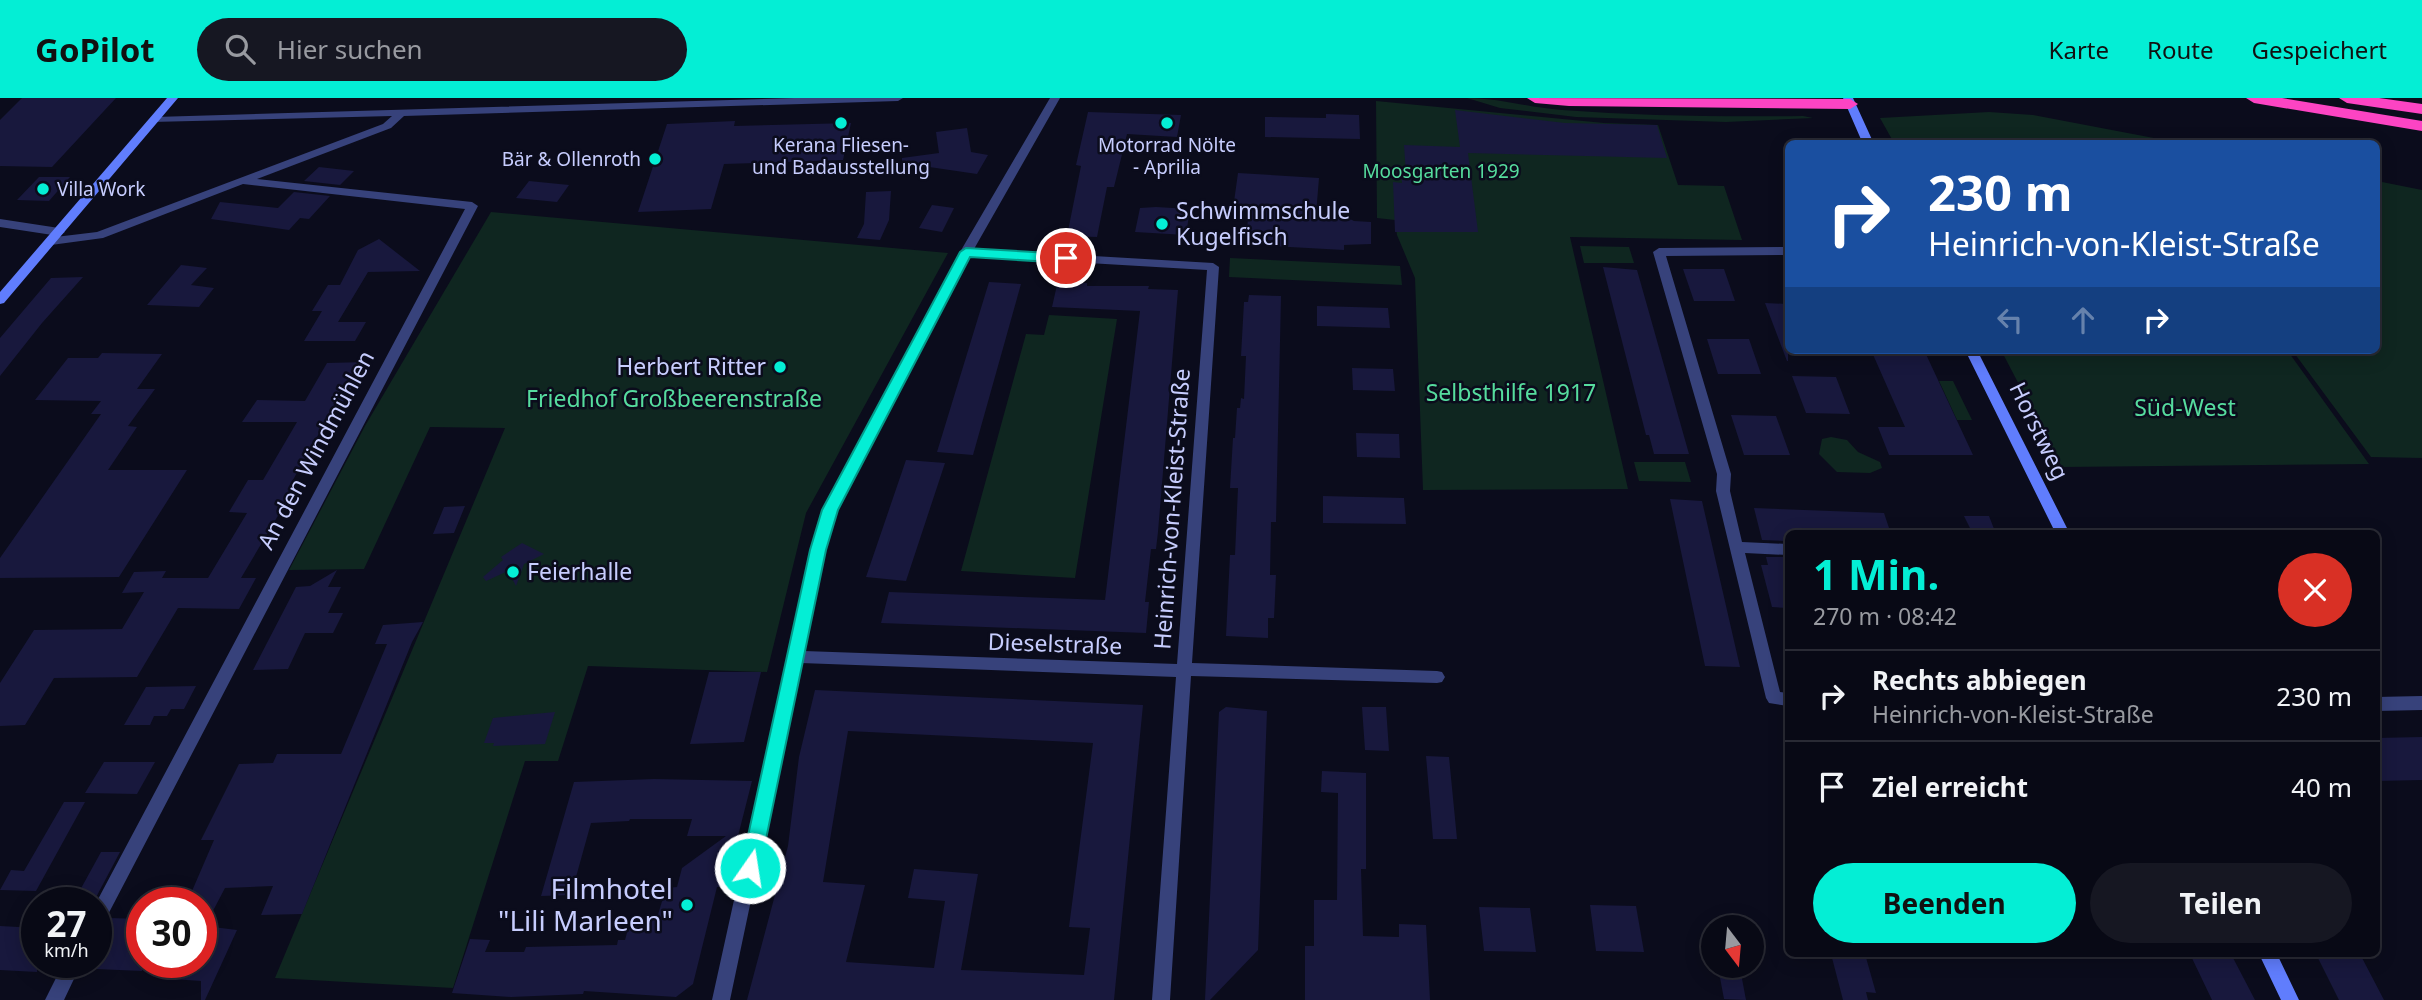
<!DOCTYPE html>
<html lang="de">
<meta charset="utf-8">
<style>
body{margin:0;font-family:"Noto Sans",sans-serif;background:#161722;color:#f1f3f6;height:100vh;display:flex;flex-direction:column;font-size:26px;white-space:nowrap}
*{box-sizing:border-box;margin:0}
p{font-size:23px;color:#989aa0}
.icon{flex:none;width:38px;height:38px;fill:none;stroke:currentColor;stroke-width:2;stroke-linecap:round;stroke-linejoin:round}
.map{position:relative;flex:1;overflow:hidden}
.sheet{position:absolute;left:1785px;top:432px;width:595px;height:427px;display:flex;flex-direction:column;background:#080915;border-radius:10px;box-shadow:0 4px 18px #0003,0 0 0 2px #292a34}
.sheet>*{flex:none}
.guide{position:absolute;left:1785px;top:42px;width:595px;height:214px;border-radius:10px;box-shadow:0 4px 18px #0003,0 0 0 2px #292a34;background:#1a4fa0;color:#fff;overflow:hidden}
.needle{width:46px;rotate:164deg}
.tools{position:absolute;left:1701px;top:817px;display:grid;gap:14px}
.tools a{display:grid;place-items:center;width:63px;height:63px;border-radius:50%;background:#080915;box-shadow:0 4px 18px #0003,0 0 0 2px #292a34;font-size:35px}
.speed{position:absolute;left:21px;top:789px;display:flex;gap:14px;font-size:35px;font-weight:700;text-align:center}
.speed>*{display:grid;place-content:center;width:91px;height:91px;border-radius:50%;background:#080915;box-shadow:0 4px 18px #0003,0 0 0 2px #292a34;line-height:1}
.speed small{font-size:18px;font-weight:400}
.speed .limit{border:10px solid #d22;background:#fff;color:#111}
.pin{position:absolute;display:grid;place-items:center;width:60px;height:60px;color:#fff;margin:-30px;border:4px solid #fff;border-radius:50%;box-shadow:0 2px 7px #0007}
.me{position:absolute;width:77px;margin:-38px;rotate:13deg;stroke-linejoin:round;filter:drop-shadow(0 0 5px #0008)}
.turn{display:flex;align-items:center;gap:24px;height:147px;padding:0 28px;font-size:32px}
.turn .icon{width:91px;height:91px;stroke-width:2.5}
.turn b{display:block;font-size:49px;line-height:60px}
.lanes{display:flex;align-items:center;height:66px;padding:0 28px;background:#0003;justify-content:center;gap:35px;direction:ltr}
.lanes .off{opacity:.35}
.round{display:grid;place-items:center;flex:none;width:74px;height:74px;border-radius:37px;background:#161722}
.headline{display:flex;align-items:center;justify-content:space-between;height:119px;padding:0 28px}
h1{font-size:42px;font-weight:700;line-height:52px;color:#04eed5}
.primary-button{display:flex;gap:14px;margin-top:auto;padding:14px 28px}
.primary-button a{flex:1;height:80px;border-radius:42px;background:#04eed5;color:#111;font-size:28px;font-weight:700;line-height:80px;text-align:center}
.primary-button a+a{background:#161722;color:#f1f3f6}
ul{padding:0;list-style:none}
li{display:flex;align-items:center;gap:21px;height:91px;padding:0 28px;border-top:2px solid #292a34}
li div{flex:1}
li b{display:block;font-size:26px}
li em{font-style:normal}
header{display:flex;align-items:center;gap:42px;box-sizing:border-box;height:98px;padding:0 35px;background:#04eed5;color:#111}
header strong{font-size:33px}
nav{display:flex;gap:38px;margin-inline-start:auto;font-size:24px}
.search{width:490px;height:63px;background:#161722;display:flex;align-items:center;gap:18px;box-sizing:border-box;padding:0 24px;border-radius:38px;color:#989aa0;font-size:26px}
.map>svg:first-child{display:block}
</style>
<header>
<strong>GoPilot</strong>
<div class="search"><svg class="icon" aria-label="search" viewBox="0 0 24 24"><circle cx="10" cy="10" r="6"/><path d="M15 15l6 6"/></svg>Hier suchen</div>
<nav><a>Karte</a><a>Route</a><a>Gespeichert</a></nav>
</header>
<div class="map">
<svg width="2422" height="902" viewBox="0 0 2422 902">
<rect width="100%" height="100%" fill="#0b0c1c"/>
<path fill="#0f2620" d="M1467 0C1500 0 1530 10 1562 12 1642 18 1723 19 1803 18L1813 20 1726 24 1576 19 1500 10Z
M1376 3 1604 25 1658 27 1678 87 1724 88 1742 142 1570 139 1628 391 1423 392 1415 180 1397 137 1395 122 1377 120Z
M1989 14 2033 17 2180 45H1894L1880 20Z
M2377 83 2422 92V360L2371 359 2292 252H2376Z
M491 114 948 155 806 415 767 574 588 568 558 663H525L453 890 275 880 505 330 430 329 364 471 289 472 365 328Z
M1580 148 1629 149 1634 165H1584Z
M1230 160 1400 168 1402 187 1229 179Z
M1049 217 1117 221 1075 480 961 473 1026 236 1044 237Z
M2001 252H2287L2369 366 2062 369Z
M1939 283H1953L1972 322H1957Z
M1831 339 1847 342 1858 354 1880 364 1882 370 1870 375 1837 374 1819 356 1822 341Z
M1634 364H1685L1691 384 1639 383Z"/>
<path fill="#18183d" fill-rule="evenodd" d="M22 0H116L52 69 0 68V22Z
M1455 12 1565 25 1657 27 1667 60 1468 55 1478 134H1395L1393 84 1402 85 1401 75 1406 76 1404 47 1460 49Z
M1088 14 1181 17 1177 39 1127 36 1114 89H1107L1097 139 1067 138 1081 68 1076 67Z
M1326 16 1359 17 1360 41 1265 39V19L1326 20Z
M735 23 734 28 851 25 843 62 724 66 711 111 638 114 667 26Z
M967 30 971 54 988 57 977 76 902 65V60L939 55 936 34Z
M319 69 354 73 340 87 304 83Z
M1238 75 1319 80 1316 116 1344 118 1354 123 1371 124V146L1344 147V152L1272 148 1273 143 1246 140 1249 112 1233 111Z
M39 79H70L49 103 17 102Z
M529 83 569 87 557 104 516 100Z
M891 93 889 122 880 142 857 140 864 126 866 94Z
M294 94 330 98 309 121 300 120 289 132 211 121 220 104 278 110Z
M932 107 954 110 942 134 919 130Z
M1156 109 1190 111 1186 137 1135 134 1140 110Z
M379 141 420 173 368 174 338 224H366L355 243H304L322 213H312L328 187H340L358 152Z
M181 167 207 170 191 187 214 190 199 209 147 207Z
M1603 169 1637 172 1689 356H1654L1649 337H1646Z
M1683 171H1724L1735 203H1694Z
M83 179 42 225 0 278V240L51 180Z
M989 184 1021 186 973 357 937 354Z
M1068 185H1087V188H1149L1148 191 1178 192 1158 434 1156 451H1151L1145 504H1149L1146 535 881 525 889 494 1105 502 1140 213 1052 209 1057 187Z
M1249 197 1281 198 1276 424H1271L1270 477H1276L1274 520H1268V540L1226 538 1230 457H1235L1238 390H1230L1233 340H1235L1237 310H1240L1241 300 1244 301 1246 258H1241L1244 204H1248Z
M1765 205 1788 206V263H1787Z
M1317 208 1388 210 1390 230 1317 228Z
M1707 241H1749L1761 276H1718Z
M1871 252H1924L1973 357H1889L1878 329H1905Z
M102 255 162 256 137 291H155L128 328 137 329 108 372H187L119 479 0 480V460L101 316H91L101 303 35 302 68 260H98Z
M367 264 337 314H331L289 389H295L241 480H256L239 511 178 510 137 579 54 580 25 627 0 628V585L34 532 122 531 144 494 122 495 134 474 166 473 162 480H208L247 415 229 414 248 382H263L297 324H242L257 302 305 303 327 265Z
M1352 270 1393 271 1395 293 1353 292Z
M1792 278 1836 279 1850 316 1806 315Z
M1731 317 1776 318 1790 357H1744Z
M1356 335 1399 336 1400 360 1357 359Z
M906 362 945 365 906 483 866 479Z
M1323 398 1404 400 1406 426 1323 425Z
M1670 401 1702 403 1740 569 1705 568Z
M465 408 454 435 433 436 444 409Z
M1754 410 1884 415 1891 436H1785L1787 443 1762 442Z
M1964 418H1989L1996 436H1973Z
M522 445 544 456 524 466 516 488 508 473 486 483 483 479 503 462 501 459Z
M1766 459H1788V510L1772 509 1761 467H1768Z
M337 472 328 489H341L328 515H343L333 535H305L288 571 253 572 296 489 310 488Z
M423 524 412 544 302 816 261 817 273 788 225 790 205 828 237 832 205 902H201V883L172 881 180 864H201V805H189V800L214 742H201L239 666 273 665 277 656H341L387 546H375L383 527Z
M709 574H761L744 644 690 646Z
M196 588 184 611H171L167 618H154L150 627H124L146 589Z
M815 592 1143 607 1114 902H747L788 748 799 659ZM848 633 1093 645 1069 829 1090 830 1084 877 961 872 978 776 914 771 908 800 945 803 934 870 846 864 865 787 823 784Z
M1226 609 1267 613 1258 852 1210 902H1205L1219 614Z
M1362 609H1386L1389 653 1365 652Z
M555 614 545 646 493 648 494 645H484L493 620Z
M2422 639V682L2376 683V640Z
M1426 658 1449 659 1457 741H1433Z
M104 664H155L137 696 85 695Z
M1322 673 1366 675V771H1361L1363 838 1399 839V826L1426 827 1430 902H1305V848H1314V802H1337L1338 695 1321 694Z
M654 681 752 683 725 789H717L693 886 676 899 584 893 583 896 511 899 452 895 470 841 490 842 485 854H524L526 849 617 847 618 842H625L631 820H657L666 790 677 789 682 770 726 738H687L692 721H630L629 723 591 725 571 797 541 798 574 684Z
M64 704H85L36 793 0 792 11 772 24 773Z
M101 754H120L93 805H73Z
M1590 807 1636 808 1644 854 1596 853Z
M1479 809 1530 810 1536 854 1484 853Z
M109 820 142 821V873L96 871V832L104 829Z
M0 828 37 830V874L0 872Z
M1831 856H1865L1876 895 1866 894 1868 902H1843Z
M2190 856H2231L2255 902H2212Z
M2316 856H2360L2384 902H2339Z
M1718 869 1740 870 1746 902 1724 901Z"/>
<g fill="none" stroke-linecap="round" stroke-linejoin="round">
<path fill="#37427b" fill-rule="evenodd" d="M794 0H903L898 3 404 18 391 30 257 81 472 104 478 108 102 828 96 830V805L465 111 243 86 103 140 51 147 47 146V140L97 134 383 26 392 18 151 24 150 22 155 19Z
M1050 0H1060L974 151 1213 165 1219 169 1192 565 1437 573 1442 574 1445 579 1442 584 1437 585 1191 578 1170 902H1152L1176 579 801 565 730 902H712L811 452 823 412 960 154ZM970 158 1207 172 1177 566 804 553 825 452 837 412Z
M0 121 59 130 65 134 59 138 0 129Z
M1788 149V157L1666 158 1731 376 1730 393 1742 444 1788 446V457L1745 455 1780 594 1788 595V608L1769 605 1766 600 1716 393 1717 376 1653 154 1659 150Z
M2422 598V612L2376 613V599Z
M64 864H82L64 902H45Z"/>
<path fill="#607dfd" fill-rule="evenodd" d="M167 0H178L4 205 0 206V194Z
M1843 0H1853L1874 46H1863Z
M1965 252H1977L2070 436H2056Z
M2259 856H2277L2299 902H2281Z"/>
<path fill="#fc44c3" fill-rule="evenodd" d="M1527 0 1850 1 1858 6 1850 11 1569 8 1535 5Z
M2246 0H2282L2422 23V33L2254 5Z
M2339 0H2379L2422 6V16L2347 5Z"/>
</g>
<path fill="#04eed5" stroke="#039b8a" stroke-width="2" d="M966 150 1066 156 1072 160 1066 165 970 159 838 412 826 452 760 770 757 776 750 779 744 776 741 770 810 452 822 412 960 154Z"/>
<g fill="#04eed5" stroke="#0b0c1c" stroke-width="2.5">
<circle cx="841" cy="25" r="7"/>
<circle cx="1167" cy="25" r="7"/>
<circle cx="655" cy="61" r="7"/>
<circle cx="43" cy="91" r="7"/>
<circle cx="1162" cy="126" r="7"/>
<circle cx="780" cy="269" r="7"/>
<circle cx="513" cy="474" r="7"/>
<circle cx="687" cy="807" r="7"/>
</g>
<g text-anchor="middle" stroke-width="5" stroke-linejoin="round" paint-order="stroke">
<g font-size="19" fill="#c7cdfe" stroke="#0b0c1c">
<text x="841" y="54">Kerana Fliesen-<tspan x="841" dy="22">und Badausstellung</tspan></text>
<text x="1167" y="54">Motorrad Nölte<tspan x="1167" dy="22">- Aprilia</tspan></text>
<text x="641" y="68" text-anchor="end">Bär &amp; Ollenroth</text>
<text x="57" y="98" text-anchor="start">Villa Work</text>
</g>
<g font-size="19" fill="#56dc9e" stroke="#0b0c1c">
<text x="1441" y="80">Moosgarten 1929</text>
</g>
<g font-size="23" fill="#c7cdfe" stroke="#0b0c1c" text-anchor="start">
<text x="1176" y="121">Schwimmschule<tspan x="1176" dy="26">Kugelfisch</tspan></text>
<text x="766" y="277" text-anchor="end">Herbert Ritter</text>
<text x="527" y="482">Feierhalle</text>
</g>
<g font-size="23" fill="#56dc9e" stroke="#0b0c1c">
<text x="1511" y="303">Selbsthilfe 1917</text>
<text x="674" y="309">Friedhof Großbeerenstraße</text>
<text x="2185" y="318">Süd-West</text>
</g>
<g font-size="23" fill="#c7cdfe" stroke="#0b0c1c">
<text transform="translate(2039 333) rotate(64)" y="8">Horstweg</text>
<text transform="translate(316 352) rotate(-62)" y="8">An den Windmühlen</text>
<text transform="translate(1172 411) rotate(-86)" y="8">Heinrich-von-Kleist-Straße</text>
<text transform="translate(1055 546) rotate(2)" y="8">Dieselstraße</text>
</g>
<g font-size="28" fill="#c7cdfe" stroke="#0b0c1c" text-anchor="end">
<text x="673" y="801">Filmhotel<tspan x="673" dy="32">"Lili Marleen"</tspan></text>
</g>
</g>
</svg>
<div class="tools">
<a><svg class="needle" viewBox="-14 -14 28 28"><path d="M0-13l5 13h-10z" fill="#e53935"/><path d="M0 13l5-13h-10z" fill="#989aa0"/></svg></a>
</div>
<div class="speed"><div>27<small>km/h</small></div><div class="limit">30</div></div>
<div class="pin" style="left:1066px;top:160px;background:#d93025"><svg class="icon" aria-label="arrive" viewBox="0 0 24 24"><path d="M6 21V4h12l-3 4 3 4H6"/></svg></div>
<svg class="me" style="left:750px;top:770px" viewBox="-20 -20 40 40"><circle r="17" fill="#04eed5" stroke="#fff" stroke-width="3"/><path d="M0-11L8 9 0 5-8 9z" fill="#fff"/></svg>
<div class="guide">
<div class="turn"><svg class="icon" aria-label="right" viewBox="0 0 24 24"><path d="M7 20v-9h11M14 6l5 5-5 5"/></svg><div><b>230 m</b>Heinrich-von-Kleist-Straße</div></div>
<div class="lanes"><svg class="icon off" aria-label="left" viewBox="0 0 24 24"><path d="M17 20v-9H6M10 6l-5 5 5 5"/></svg><svg class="icon off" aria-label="ahead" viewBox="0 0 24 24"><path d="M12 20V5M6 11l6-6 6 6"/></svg><svg class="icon" aria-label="right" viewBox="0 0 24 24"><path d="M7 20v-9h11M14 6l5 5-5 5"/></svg></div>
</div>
<section class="sheet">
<div class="headline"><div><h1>1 Min.</h1><p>270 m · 08:42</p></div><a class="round" style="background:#d93025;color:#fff"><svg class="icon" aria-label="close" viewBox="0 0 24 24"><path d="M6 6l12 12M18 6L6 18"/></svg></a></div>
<ul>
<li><svg class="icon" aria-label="right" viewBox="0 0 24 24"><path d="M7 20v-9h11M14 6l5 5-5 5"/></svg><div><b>Rechts abbiegen</b><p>Heinrich-von-Kleist-Straße</p></div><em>230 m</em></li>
<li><svg class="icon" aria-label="arrive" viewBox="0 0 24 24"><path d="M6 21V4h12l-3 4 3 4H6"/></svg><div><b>Ziel erreicht</b></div><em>40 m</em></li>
</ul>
<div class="primary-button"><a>Beenden</a><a>Teilen</a></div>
</section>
</div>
